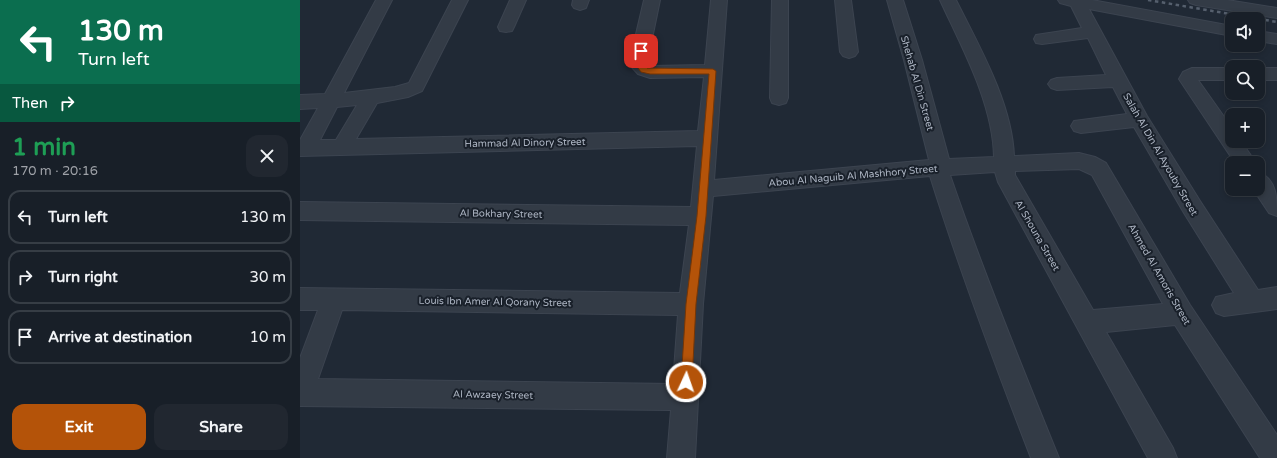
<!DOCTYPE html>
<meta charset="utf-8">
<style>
body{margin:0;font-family:"Varela Round",sans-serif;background:#212730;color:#f1f3f6;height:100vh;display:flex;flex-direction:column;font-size:15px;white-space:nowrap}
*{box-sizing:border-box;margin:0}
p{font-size:13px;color:#9fa2a8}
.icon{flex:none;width:22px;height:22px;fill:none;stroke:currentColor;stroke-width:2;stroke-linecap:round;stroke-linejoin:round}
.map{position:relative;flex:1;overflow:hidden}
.drawer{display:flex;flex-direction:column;background:#181f28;width:300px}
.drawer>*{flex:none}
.hud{background:#0b6e4f;color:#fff;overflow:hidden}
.tools{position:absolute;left:925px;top:12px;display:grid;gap:8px}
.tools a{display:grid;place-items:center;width:40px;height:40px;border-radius:8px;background:#181f28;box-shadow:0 2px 6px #0003,0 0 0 1px #363d45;font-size:20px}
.pin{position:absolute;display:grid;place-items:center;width:34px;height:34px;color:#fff;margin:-17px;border-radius:8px;box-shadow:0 2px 6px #0006}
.me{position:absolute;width:44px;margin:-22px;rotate:3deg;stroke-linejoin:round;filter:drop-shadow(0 0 3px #0008)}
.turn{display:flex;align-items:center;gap:14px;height:84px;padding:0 12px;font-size:18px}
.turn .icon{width:52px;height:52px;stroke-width:2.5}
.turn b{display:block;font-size:28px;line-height:34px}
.then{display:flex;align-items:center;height:38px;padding:0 12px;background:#0003;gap:8px;font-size:15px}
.round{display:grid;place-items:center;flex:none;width:42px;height:42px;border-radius:12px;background:#212730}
.overview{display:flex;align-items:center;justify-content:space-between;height:68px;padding:0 12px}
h1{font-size:24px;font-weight:700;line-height:30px;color:#1e9e55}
.action{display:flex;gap:8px;margin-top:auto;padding:8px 12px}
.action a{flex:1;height:46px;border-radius:12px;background:#b45309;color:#fff;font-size:16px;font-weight:700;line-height:46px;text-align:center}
.action a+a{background:#212730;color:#f1f3f6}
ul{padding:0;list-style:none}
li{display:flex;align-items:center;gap:12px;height:54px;margin:0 8px 6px;padding:0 4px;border:2px solid #363d45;border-radius:12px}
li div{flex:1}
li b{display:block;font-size:15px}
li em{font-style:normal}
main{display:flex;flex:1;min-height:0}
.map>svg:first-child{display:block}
</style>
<main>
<section class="drawer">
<div class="hud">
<div class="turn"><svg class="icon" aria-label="left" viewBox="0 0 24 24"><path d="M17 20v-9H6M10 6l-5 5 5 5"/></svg><div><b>130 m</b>Turn left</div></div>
<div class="then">Then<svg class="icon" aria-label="right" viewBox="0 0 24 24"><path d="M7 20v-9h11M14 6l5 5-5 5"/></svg></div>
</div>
<div class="overview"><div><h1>1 min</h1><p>170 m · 20:16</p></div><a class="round"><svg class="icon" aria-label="close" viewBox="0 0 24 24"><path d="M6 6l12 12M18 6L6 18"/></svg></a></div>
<ul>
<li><svg class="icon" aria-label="left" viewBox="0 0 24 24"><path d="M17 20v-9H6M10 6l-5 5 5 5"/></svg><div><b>Turn left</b></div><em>130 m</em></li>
<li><svg class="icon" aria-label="right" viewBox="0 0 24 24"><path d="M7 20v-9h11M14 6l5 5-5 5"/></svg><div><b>Turn right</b></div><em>30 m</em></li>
<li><svg class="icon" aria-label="arrive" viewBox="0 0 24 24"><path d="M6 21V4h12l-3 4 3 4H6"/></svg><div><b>Arrive at destination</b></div><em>10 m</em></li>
</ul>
<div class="action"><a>Exit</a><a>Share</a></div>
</section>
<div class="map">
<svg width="977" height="458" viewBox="0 0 977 458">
<rect width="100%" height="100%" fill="#202935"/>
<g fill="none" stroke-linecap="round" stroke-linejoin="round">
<defs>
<path id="street" d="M76 0H92L44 93 95 87 109 83 152 0H168L122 91 108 97 77 103 56 139 398 131 404 77 350 78 338 74 329 64 344 0H360L347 63 351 66 405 65 411 0H427L414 180 629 160 604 60 587 0H603L622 60 649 159 694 157C693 103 662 48 640 0H656C679 46 712 103 714 156L779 153 795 157 806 163 890 305 977 435V458H960L875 325 806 332 873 448 877 458H848L698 182 695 172 650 175C683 271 721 364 759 458H731C695 365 660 272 630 176L413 196 403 304 395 458H367L371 410 0 406V358L18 310H0V288L380 293 389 225 0 220V202L391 207 397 146 0 156V140L18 108 0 109V95L25 94ZM57 105 36 140H20L37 107ZM779 169 792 175 863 304 793 310 715 175V171ZM42 310 378 315 373 384 18 379Z
M210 0H226L214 27 212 31 206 32 200 31 198 27Z
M273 0H289L286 8 280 10 274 8 272 5Z
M472 0H488V98L486 103 479 105 472 103 470 98Z
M535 0H551L558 52 555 56 549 58 543 56 540 52Z
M758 0H792L932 26V36L789 9 847 116 900 201 958 290 977 287V309L924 316 916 313 912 305 916 297 934 293 884 213 834 127 781 133 774 131 771 126 774 121 827 114 813 87 757 90 751 88 748 84 751 80 757 78 806 75 788 38 742 44 736 43 734 39 736 35 782 28 771 6 760 3Z
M888 0H927L977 8V18L896 5 890 3Z
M958 31 977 34V44L958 41Z
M892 68H932V80H898L932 128V141H941L956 163H935L879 79 883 72Z
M958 68H977V80H958Z
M958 172C977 179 977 198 977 216L969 213 953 189H958Z"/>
</defs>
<use href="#street" stroke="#3c4450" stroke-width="2"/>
<use href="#street" fill="#333b46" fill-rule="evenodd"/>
<path stroke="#555f6d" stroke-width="2.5" stroke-dasharray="3.5 3.5" stroke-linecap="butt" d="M848 0 977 22"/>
</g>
<path fill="#b45309" stroke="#753606" d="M339 49H344L345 51 342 63 347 68 413 69 416 71 406 216 396 304 392 382 390 385 386 387 383 385 381 382 386 304 397 216 409 74H350L341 72 335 64Z"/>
<g text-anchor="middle" stroke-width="4" stroke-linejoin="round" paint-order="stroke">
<g font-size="10" fill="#adb5c3" stroke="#19202a">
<text transform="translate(618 83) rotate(74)" y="4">Shehab Al Din Street</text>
<text transform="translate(225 142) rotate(-1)" y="4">Hammad Al Dinory Street</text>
<text transform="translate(861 154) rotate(60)" y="4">Salah Al Din Al Ayouby Street</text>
<text transform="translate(553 175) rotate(-5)" y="4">Abou Al Naguib Al Mashhory Street</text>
<text transform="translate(201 213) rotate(1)" y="4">Al Bokhary Street</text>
<text transform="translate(738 235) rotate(60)" y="4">Al Shouna Street</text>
<text transform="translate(860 274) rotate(60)" y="4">Ahmed Al Amoris Street</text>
<text transform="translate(195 301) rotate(1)" y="4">Louis Ibn Amer Al Qorany Street</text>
<text transform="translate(193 394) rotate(1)" y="4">Al Awzaey Street</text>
</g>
</g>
</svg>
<div class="tools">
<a><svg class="icon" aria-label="sound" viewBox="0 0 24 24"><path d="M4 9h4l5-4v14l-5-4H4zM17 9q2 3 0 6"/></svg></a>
<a><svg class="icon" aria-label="search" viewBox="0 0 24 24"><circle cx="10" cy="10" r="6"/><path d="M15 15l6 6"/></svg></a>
<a>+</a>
<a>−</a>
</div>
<div class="pin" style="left:341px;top:51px;background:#d93025"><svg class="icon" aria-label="arrive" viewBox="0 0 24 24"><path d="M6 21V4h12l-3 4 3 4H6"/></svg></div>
<svg class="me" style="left:386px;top:382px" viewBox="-20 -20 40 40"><circle r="17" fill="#b45309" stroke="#fff" stroke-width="3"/><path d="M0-11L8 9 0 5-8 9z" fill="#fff"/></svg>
</div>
</main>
